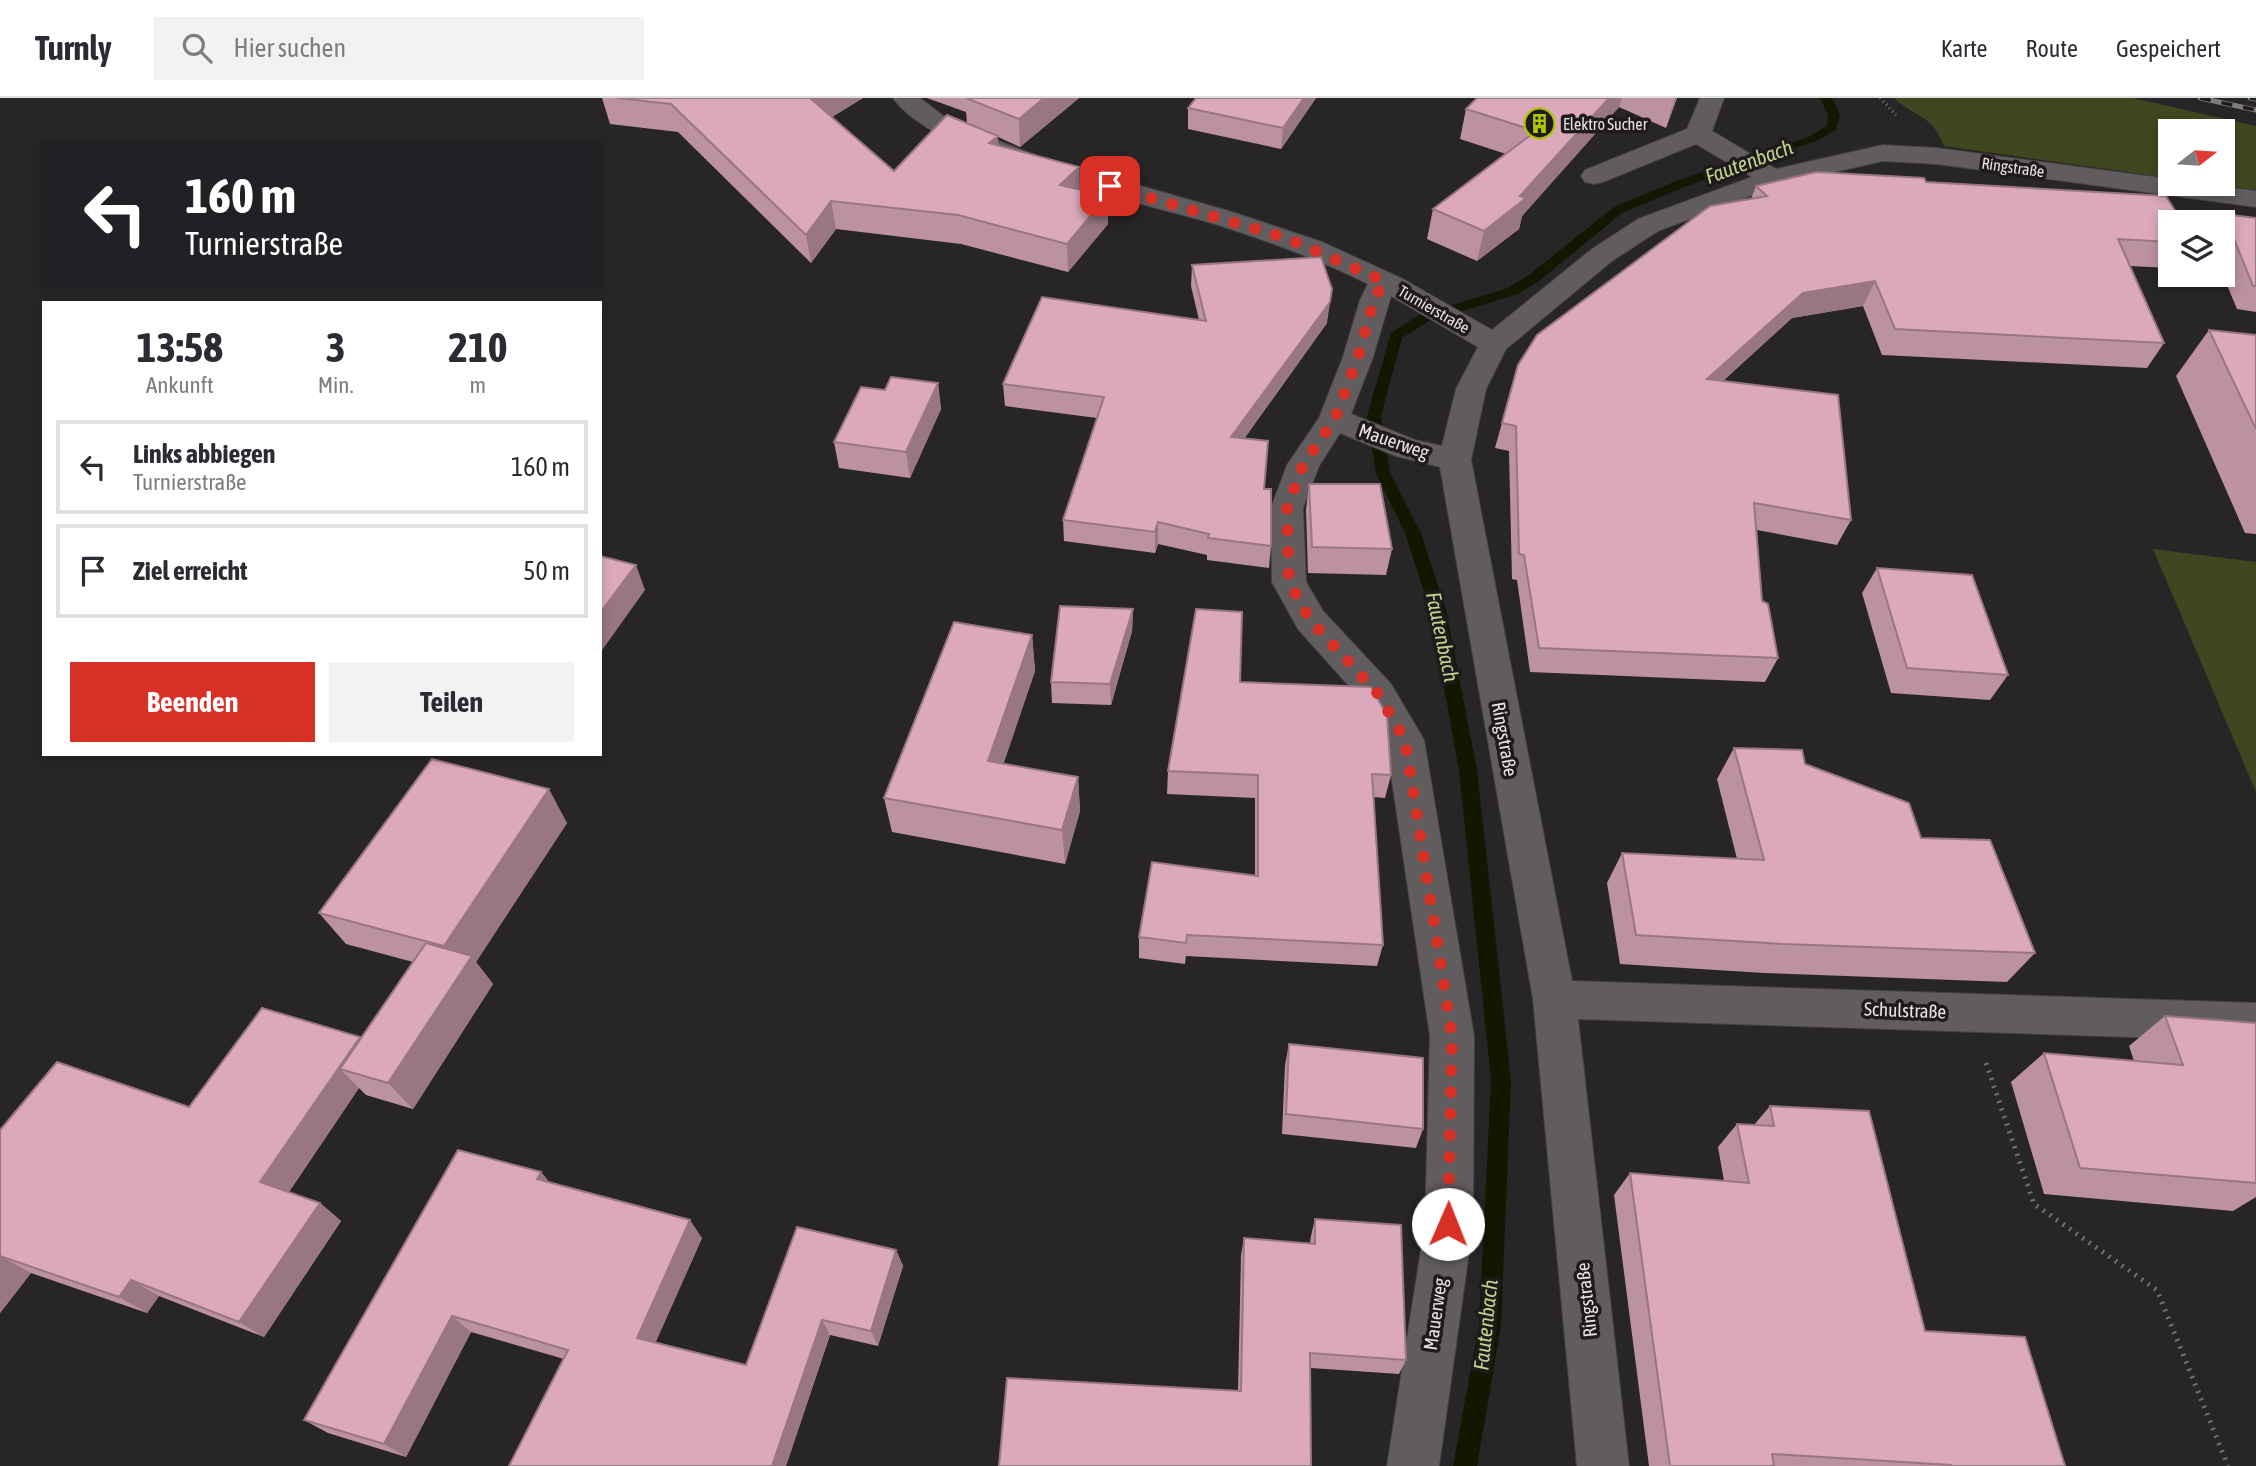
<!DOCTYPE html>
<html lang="de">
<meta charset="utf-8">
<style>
body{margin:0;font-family:"Asap Condensed",sans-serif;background:#f2f2f3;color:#2b2b33;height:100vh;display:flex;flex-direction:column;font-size:26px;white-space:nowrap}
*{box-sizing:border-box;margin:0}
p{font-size:23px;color:#7c7c81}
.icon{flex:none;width:38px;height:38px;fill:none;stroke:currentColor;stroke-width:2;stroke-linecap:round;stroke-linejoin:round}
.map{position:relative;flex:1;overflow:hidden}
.sheet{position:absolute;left:42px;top:203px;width:560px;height:455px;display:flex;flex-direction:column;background:#fff;border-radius:0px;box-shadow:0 4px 10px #0003}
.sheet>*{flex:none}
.top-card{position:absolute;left:42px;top:42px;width:560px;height:147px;border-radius:0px;box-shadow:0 4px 10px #0003;background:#202124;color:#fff;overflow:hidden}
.needle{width:46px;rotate:73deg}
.controls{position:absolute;left:2158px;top:21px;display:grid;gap:14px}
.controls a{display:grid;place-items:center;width:77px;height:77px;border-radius:0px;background:#fff;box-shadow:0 4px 10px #0003;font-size:35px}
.pin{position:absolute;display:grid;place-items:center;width:60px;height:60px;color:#fff;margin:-30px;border-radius:14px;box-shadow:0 4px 10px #0006}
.me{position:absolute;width:77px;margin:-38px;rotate:1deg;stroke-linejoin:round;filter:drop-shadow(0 0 5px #0008)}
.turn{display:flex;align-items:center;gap:24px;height:147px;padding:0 28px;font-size:32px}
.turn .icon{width:91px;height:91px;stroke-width:2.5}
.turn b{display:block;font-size:49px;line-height:60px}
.eta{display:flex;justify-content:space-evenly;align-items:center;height:119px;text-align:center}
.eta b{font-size:42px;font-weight:700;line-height:49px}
.action{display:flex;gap:14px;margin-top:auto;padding:14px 28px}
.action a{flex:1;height:80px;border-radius:0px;background:#d93025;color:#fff;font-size:28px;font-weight:700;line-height:80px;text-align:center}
.action a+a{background:#f2f2f3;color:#2b2b33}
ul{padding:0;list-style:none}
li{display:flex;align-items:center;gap:21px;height:94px;margin:0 14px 10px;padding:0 14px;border:4px solid #e1e1e2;border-radius:0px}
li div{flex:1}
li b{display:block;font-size:26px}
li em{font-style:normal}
header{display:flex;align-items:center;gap:42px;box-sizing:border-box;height:98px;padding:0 35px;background:#fff;border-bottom:2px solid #e1e1e2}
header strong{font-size:33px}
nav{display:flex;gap:38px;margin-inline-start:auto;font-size:24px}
.search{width:490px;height:63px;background:#f2f2f3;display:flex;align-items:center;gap:18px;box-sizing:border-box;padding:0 24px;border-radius:0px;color:#7c7c81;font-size:26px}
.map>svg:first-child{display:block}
</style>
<header>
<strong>Turnly</strong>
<div class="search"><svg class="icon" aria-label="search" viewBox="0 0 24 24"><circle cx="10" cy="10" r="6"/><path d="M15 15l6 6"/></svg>Hier suchen</div>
<nav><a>Karte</a><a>Route</a><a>Gespeichert</a></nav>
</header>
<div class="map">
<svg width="2256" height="1368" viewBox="0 0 2256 1368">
<rect width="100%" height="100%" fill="#282526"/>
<path fill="#3f4620" d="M1894 0H2133L2256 28V92L2210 86H2222V33H2170V80L1944 48C1932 16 1917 21 1894 0Z
M2153 451 2256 464V694Z"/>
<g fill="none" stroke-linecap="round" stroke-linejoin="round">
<path fill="#131700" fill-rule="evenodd" d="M1820 0H1832L1840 17 1836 32 1816 43 1684 89 1622 115 1539 183 1518 196 1429 223 1402 240 1381 318 1390 375 1421 435 1446 512 1477 672 1511 982 1501 1227 1477 1368H1453L1479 1227 1491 982 1459 672 1430 512 1405 435 1376 375 1367 318 1391 235 1419 217 1508 190 1529 177 1614 109 1676 83 1808 39 1827 28 1828 17Z"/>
<defs>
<path id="minor" d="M893 0H920L942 17 975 34 1043 60 1232 114 1322 144 1403 181 1492 232 1592 151 1638 121 1752 79 1696 46 1603 84 1594 86 1585 84 1581 78 1585 72 1687 31 1700 0H1724L1712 33 1776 71 1883 47 1937 50 2170 81V86H2202L2256 93V109L1937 66 1883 63 1782 86 1658 133 1612 163 1506 251 1486 291 1471 362 1572 883 2256 905V943L1578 921 1629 1368H1577L1533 901 1440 369 1396 358 1340 335 1319 368 1303 410 1306 484 1323 513 1391 586 1424 642 1474 938 1473 1126 1439 1368H1387L1425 1126 1430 938 1386 643 1365 606 1298 531 1272 484 1271 410 1287 367 1319 320 1343 259 1360 202 1368 186C1319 161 1268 143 1215 126 1141 104 935 61 893 0ZM1391 198 1478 249 1456 291 1442 348 1415 342 1351 316 1373 259Z"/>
</defs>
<use href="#minor" stroke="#444142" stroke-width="2"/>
<path stroke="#737071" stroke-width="3.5" stroke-dasharray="1 3.5" stroke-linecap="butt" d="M1880 0 1896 17"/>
<path stroke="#737071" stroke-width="5" stroke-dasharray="2 6" stroke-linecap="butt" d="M1986 965 2034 1106 2157 1192 2228 1368"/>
<use href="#minor" fill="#615d5e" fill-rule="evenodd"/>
<defs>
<path id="rail" d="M2200 0 2256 12
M2250 0 2256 1"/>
</defs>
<use href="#rail" stroke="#7f7c7d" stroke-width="5"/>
<use href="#rail" stroke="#1f1b1c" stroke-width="3.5" stroke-dasharray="11" stroke-linecap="butt"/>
</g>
<path fill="#bc91a1" d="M602 0H863L832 19 894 73 967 25 966 14 927 0H1079L1020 49 998 39V48L1079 91 1107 98 1108 126 1068 174 961 146 836 131 811 165 678 34 610 26Z
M1196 0H1316L1281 51 1188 31V10Z
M1477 0H1677L1666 30 1619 9 1522 118 1519 131 1477 163 1427 141 1433 111 1506 56 1460 41 1466 11Z
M1926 84 2170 144V170L2130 168 2164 245 2147 270 1882 257 1863 208 1792 220 1723 283 1851 422 1837 447 1757 432 1762 503 1778 560 1765 584 1530 574 1517 482 1512 481 1509 353 1495 350 1502 325 1751 101 1756 88Z
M2224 116 2256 120V214L2237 211 2222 175V124H2219Z
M1192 167 1327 225 1244 341 1264 391 1271 448 1269 470 1207 462V457L1158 446 1155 455 1064 443 1063 422 1097 320 1005 308 1003 286 1199 222 1191 188Z
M2209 232 2256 237V436L2245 435 2176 278Z
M938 285 941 311 910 380 839 370 834 344 885 292Z
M1309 386 1392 451 1386 477 1308 475 1306 412Z
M1877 470 2008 577 1990 602 1891 595 1862 495Z
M1133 511 1132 533 1111 607 1052 605 1051 584Z
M1032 537 1035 573 1003 666 1078 679 1080 713 1065 766 892 734 884 700Z
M1240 584 1391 677 1385 700 1373 699 1383 847 1377 868 1186 858 1185 866 1139 860V839L1255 777V700L1167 696 1168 673Z
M1734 650 1805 666 1921 740 2035 855 2007 884 1764 875 1620 866 1607 785 1622 755 1737 761 1717 681Z
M567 725 476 864 493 886 413 1011 366 997 359 990 289 1094 320 1105 341 1123 264 1239 159 1198 147 1215 31 1175 0 1215V1032L189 1009 361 940 413 864 346 846 319 815Z
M2165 918 2256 925V1099L2233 1113 2044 1096 2011 984 2044 955 2134 963 2129 948Z
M1289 946 1423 1031 1416 1050 1282 1036 1285 967Z
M1770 1008 1925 1233 2065 1368H1649L1614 1097 1630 1075 1724 1083 1718 1049 1737 1026 1754 1027Z
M541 1074 550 1085 702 1140 655 1245 746 1267 896 1152 903 1168 878 1248 830 1237 786 1368 564 1261 471 1234 406 1359 328 1335 304 1322Z
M1315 1121 1406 1262 1399 1276 1311 1270V1368L1238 1293 1241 1157 1244 1140 1310 1145 1311 1138Z"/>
<path fill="#997683" d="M812 0H863L816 28 811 1Z
M1044 0H1079L1020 49 1019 21Z
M1304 0H1316L1281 51 1283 30Z
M1609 0H1622L1619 9 1522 118 1519 131 1477 163 1484 133 1520 98Z
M1675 0H1677L1666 30Z
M998 38 1000 66 989 45Z
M1079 69 1080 97 1060 87Z
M1107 98 1108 126 1068 174 1067 146Z
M831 103 836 131 811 165 806 137Z
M1875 183 1863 208 1792 220 1697 306 1707 281 1803 195Z
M1332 191 1327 225 1229 361 1231 339Z
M938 285 941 311 910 380 906 354Z
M1158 424V446L1155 455V434Z
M636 467 645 492 600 555V515Z
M1133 511 1132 533 1111 607 1110 586Z
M1032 537 1035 573 993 697 988 663Z
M1078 679 1080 713 1065 766 1062 732Z
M549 691 567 725 476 864 493 886 413 1011 388 985 462 872 444 848Z
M360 939 380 960 340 971 359 990 283 1102 260 1084Z
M541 1074 556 1093 537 1081Z
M320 1105 341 1123 264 1239 239 1224Z
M690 1122 702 1140 651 1255 637 1240Z
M896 1152 903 1168 878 1248 871 1233Z
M0 1158 31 1175 0 1215Z
M131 1182 159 1198 147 1215 119 1199Z
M452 1218 471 1234 406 1359 384 1346Z
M822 1222 830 1237 786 1368H772Z"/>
<path fill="#dba9bb" stroke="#997683" stroke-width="2" d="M617 0H812L811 1 894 73 947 17 998 38 989 45 1079 69 1060 87 1107 98 1067 146 958 117 831 103 806 137 671 6Z
M966 0H1044L1019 21Z
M1196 0H1304L1283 30 1188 10Z
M1477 0H1609L1520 98 1526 100 1484 133 1433 111 1536 33 1466 11Z
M1816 74 1924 80 1926 84 2166 98 2182 124H2170V144L2118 141 2164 245 1895 231 1875 183 1803 195 1707 281 1838 297 1851 422 1754 405 1762 503 1768 506 1778 560 1539 550 1524 457 1519 456 1516 328 1502 325 1518 267 1537 237 1710 108 1767 98 1756 88Z
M2224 116 2256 120V188H2253Z
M1321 159 1332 191 1330 204 1231 339 1268 343 1264 391H1271V448L1208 440 1209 436 1158 424 1155 434 1063 422 1104 299 1003 286 1042 199 1206 223 1192 167Z
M2209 232 2256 237V331Z
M891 279 938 285 906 354 834 344 861 289 885 292Z
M1309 386H1380L1392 451 1312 449Z
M600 458 636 467 600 515Z
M1877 470 1972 477 2008 577 1907 570Z
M1060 508 1133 511 1110 586 1051 584Z
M1196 511 1242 514 1240 584 1371 589 1387 617 1391 677 1372 676 1383 847 1187 837 1186 845 1139 839 1152 764 1258 778V677L1168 673Z
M954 524 1032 537 988 663 1078 679 1062 732 884 700Z
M1734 650 1802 652 1805 666 1909 705 1921 740 1990 742 2035 855 1784 846 1636 837 1622 755 1764 762Z
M432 661 549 691 444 848 319 815Z
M426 845 472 858 388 985 340 971Z
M262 910 360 939 260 1084 320 1105 239 1224 131 1182 119 1199 0 1158V1032L57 964 189 1009Z
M2165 918 2256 925V1085L2080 1070 2044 955 2183 967Z
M1289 946 1423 960V1031L1286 1016Z
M1770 1008 1869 1013 1925 1233 2025 1239 2065 1368H1952L1951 1367 1772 1356 1774 1368H1670L1630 1075 1749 1085 1737 1026 1774 1028Z
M458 1052 541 1074 537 1081 690 1122 637 1240 746 1267 797 1129 896 1152 871 1233 822 1222 772 1368H509L568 1252 452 1218 384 1346 304 1322Z
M1315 1121 1401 1127 1406 1262 1310 1255 1311 1368H999L1007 1280 1241 1293 1244 1140 1315 1146Z"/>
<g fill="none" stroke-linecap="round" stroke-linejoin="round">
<path stroke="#d93025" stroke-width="12" stroke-dasharray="0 21.6" d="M1110 88 1286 140 1384 183 1374 202 1358 259 1335 321 1303 367 1287 410 1289 484 1310 522 1378 596 1405 642 1452 938 1448 1126"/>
</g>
<defs>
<symbol id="building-ring" viewBox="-11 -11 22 22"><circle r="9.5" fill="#1f1b1c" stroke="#b0c502" stroke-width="1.5"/><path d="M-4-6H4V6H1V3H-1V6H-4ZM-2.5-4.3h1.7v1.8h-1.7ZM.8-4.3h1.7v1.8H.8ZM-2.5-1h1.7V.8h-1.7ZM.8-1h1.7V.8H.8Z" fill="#b0c502"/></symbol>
</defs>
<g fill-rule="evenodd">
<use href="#building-ring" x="1522" y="8" width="35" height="35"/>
</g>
<g text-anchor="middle" stroke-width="7" stroke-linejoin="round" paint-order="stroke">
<g font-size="16" fill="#e6e4e5" stroke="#1f1b1c" text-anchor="start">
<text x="1563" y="32">Elektro Sucher</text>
</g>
<g font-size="16" fill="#e6e4e5" stroke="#1f1b1c">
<text transform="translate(2013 69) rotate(8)" y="6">Ringstraße</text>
<text transform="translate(1434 211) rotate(30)" y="6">Turnierstraße</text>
</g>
<g font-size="19" fill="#e6e4e5" stroke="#1f1b1c">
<text transform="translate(1394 343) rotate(19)" y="7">Mauerweg</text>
<text transform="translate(1505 641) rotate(80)" y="7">Ringstraße</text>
<text transform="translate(1905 912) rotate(2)" y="7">Schulstraße</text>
<text transform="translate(1586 1202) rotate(-96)" y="7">Ringstraße</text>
<text transform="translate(1435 1216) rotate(-82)" y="7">Mauerweg</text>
</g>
<g font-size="21" font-style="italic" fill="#c5d28c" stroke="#1f1b1c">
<text transform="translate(1749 64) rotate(-20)" y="7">Fautenbach</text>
<text transform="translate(1442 539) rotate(78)" y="7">Fautenbach</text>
<text transform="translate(1486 1227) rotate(-84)" y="7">Fautenbach</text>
</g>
</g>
</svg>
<div class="controls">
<a><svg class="needle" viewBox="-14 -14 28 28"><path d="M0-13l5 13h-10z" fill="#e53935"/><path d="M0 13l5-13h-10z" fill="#7c7c81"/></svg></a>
<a><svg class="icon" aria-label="layers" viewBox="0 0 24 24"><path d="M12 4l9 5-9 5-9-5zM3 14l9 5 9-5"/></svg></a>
</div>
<div class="pin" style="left:1110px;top:88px;background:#d93025"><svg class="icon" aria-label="arrive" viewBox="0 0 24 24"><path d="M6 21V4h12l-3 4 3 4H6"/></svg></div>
<svg class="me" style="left:1448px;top:1126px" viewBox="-20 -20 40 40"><circle r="19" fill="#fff"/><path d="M0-13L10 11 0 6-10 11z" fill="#d93025"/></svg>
<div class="top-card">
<div class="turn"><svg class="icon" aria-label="left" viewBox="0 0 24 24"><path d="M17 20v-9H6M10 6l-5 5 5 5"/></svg><div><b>160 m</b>Turnierstraße</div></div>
</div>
<section class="sheet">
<div class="eta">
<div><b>13:58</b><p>Ankunft</p></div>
<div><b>3</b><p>Min.</p></div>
<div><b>210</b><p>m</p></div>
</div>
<ul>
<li><svg class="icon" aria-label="left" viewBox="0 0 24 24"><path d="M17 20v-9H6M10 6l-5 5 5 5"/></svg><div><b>Links abbiegen</b><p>Turnierstraße</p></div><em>160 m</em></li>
<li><svg class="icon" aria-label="arrive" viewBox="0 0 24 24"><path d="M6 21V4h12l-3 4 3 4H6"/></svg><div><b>Ziel erreicht</b></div><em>50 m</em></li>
</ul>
<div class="action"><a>Beenden</a><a>Teilen</a></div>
</section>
</div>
